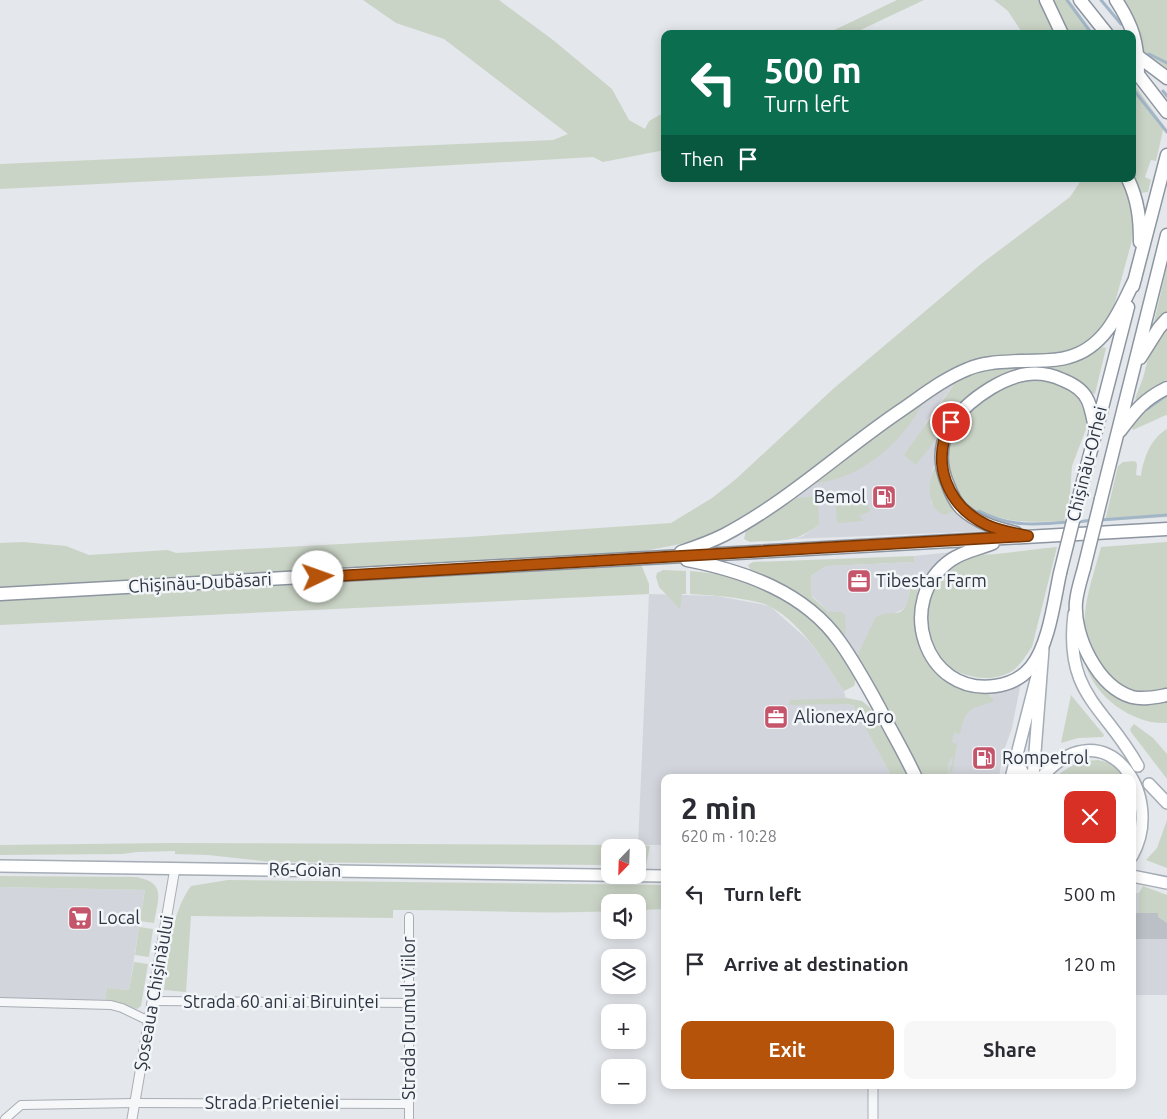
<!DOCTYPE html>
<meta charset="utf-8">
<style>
body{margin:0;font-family:Ubuntu,sans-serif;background:#f7f7f7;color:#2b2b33;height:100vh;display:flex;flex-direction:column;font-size:19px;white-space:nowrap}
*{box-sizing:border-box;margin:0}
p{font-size:16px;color:#7c7c81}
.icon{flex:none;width:28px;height:28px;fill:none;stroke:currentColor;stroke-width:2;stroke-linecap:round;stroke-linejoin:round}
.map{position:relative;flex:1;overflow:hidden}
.sheet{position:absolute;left:661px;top:774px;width:475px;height:315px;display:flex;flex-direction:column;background:#fff;border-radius:10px;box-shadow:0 2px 12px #0003}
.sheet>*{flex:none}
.hud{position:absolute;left:661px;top:30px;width:475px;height:152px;border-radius:10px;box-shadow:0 2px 12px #0003;background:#0b6e4f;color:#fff;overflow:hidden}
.needle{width:32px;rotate:203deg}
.fabs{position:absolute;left:601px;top:839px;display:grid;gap:10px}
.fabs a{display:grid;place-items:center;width:45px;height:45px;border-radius:10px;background:#fff;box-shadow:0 2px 12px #0003;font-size:25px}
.pin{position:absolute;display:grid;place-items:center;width:42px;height:42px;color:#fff;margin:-21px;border:2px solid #fff;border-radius:50%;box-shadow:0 1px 5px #0007}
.me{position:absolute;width:55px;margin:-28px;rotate:87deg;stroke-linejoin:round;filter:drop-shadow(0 0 4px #0008)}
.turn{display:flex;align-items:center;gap:18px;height:105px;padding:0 20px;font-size:22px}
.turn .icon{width:65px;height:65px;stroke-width:2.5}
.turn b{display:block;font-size:35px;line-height:42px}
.then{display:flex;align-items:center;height:48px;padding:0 20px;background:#0003;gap:10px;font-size:19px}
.round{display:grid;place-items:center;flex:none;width:52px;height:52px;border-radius:10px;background:#f7f7f7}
.overview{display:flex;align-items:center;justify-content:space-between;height:85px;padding:0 20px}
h1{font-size:30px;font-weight:700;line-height:38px}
.cta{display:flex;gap:10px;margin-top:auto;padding:10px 20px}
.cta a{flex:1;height:58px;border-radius:10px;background:#b45309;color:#fff;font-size:20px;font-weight:700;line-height:58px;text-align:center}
.cta a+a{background:#f7f7f7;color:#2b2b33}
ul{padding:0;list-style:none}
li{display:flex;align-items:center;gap:15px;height:70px;padding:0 20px}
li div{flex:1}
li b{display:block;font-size:19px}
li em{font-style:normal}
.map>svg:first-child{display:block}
</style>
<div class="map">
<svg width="1167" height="1119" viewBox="0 0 1167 1119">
<rect width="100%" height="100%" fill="#e4e7eb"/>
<path fill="#d2d6dc" d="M957 380 926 422 916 465 940 433 937 462 933 468 930 486 931 503 957 509 989 531 793 539 803 536 819 525 791 499 925 399Z
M953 552 934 570 920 594 910 588 907 605 902 610 892 614 881 615 856 659 840 636 837 612H829L812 596 811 576 826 566 915 562 914 556Z
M649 594 717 596 770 606 809 641 827 665 844 691 847 704 856 707 892 777 665 778V845H638Z
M1021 682 1012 728 1003 753 999 777 940 778 952 721 971 704 992 697 987 691Z
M0 887 145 890 129 990 107 988 105 1001 0 999Z
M1132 893H1139V908L1167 912V995H1133Z"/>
<path fill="#cad4c6" d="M363 0H499L553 40 612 89 629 120 645 129 649 121 665 112V150L603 162 593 157 297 174 0 189V164L553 140 568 134 444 39 396 23Z
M897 0H924L852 34H826Z
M994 0H1040L1057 34H1023L1008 11Z
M1051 0H1069L1094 34H1069Z
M1124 0H1167V71L1147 56 1142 50 1139 31Z
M1133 83 1164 126 1156 161 1151 160 1145 177 1151 180 1148 192 1140 193 1133 174Z
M1082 179H1123L1130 193 1134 223 1131 244 1111 317 1097 337 1078 348 1060 353 973 362 840 450 744 519 701 540 629 554 0 590V543L23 542 66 546 89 555 168 550 176 553 468 537 671 523 712 498 736 479 833 389 981 264 1070 197Z
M1167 266V312L1153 327Z
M1167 329V379L1138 401 1135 399 1143 378 1149 355Z
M1103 347 1106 348 1095 394C1089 393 1083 384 1078 380 1069 375 1059 371 1049 369 1022 363 979 383 960 403 951 412 946 424 939 435 932 445 924 455 916 465L904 455 957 380 988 369 1087 356Z
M1029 377 1060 383 1077 395 1086 416V429L1072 466 1070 495 1064 521C1034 522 1013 524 985 513 978 510 969 508 964 503 937 477 945 430 971 407 986 394 1011 384 1029 377Z
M1167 395V416L1166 415 1133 430 1131 425 1154 400Z
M925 399C903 443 861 480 810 484Z
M1167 429V517L1105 521 1118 466 1123 462 1135 461 1137 464 1136 475 1141 476C1143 459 1151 438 1167 429Z
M937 462C938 481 944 495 957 509L945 515C924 509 928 478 937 462Z
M817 496 825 497 818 500 819 525C793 544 781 540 750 542L744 539 746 530 791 499Z
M835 498 864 500 871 511 859 516 864 521 837 523Z
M1167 542V689C1156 691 1144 694 1133 691 1107 684 1087 652 1085 626 1083 603 1095 570 1101 547Z
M1057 547 1032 647C1026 655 1021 665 1012 671 987 687 945 674 932 648 916 615 933 568 969 557 977 554 987 555 996 554 1016 552 1036 549 1057 547Z
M914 556 915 562 826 566 811 576 812 597 829 612H842L845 615 846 633 844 636H840L751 571 748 565 753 562Z
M641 564 649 584V594L0 625V599Z
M663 570 686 571V594H682L680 609 659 587 656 577 657 573Z
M690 571C758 576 799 597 840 652 847 661 859 676 854 686L844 691C825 662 802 624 771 607 755 598 709 595 690 594Z
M910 588H914L920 594C908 623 916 638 934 662 949 682 960 694 987 691L993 699V702C969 709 965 709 960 734L954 732 952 742 957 744 952 773 949 772 953 759 950 758V763L948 762V777H922L856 659 875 618C893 605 905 627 910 588Z
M1087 664 1104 684 1167 699V723C1134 725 1096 698 1086 666Z
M1071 695 1104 735 1103 737 1078 738 1061 743Z
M847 698 862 701 874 711 910 777H892L854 706 847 704 789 705 790 700Z
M1134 724 1153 738 1167 754V779L1131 732 1130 729Z
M1098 760 1115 764 1131 778H1055C1069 765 1080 761 1098 760Z
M1167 820V868L1146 860 1157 848Z
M171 843 638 845 650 846 646 865H638V848H610V865H604L271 862 208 855 175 854V851L137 852 122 854 0 855V845Z
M0 876 136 877C167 883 158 898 154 923L140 921 145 890 0 887Z
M228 880 665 885V909L638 910V902H610V911C538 915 465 909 393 910V918L191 916 186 992 164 990C169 955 170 915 191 886Z
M1143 886 1167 895V923L1158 917 1139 913V893Z
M139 927 153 929 149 957 135 955Z
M134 962 148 964 141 1006 137 1009 105 1001 107 988 129 990Z"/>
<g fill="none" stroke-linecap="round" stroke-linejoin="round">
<path stroke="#a2b6c7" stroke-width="3" d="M1067 0 1092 34
M1101 0 1121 24
M1149 54 1167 63
M1132 88 1167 132
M1163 91 1167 96
M1147 409 1167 395
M979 511C1010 527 1035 525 1068 522
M1100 520 1167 515
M1077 522 1093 520"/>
</g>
<path fill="#bbc0c7" d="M1132 913H1158V917L1167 923V939H1132Z"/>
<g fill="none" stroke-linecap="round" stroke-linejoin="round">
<defs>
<path id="minor" d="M409 917V1119
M152 1001 409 1003
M0 1002 111 1005 122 1008 149 1021
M5 1119 21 1105 135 1103 409 1104"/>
<path id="tertiary" d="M873 1085V1119
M132 1119 175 868"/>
<path id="primary" d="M1074 614C1064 695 1105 706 1138 766
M1015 760 1023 773 1028 778
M1011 778 1037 676
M1033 778 1043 649
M1041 778C1104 705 1167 794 1132 856
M1149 784 1167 803
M0 866 665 876
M1132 876 1167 883"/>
<path id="trunk" d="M1046 0 1062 34
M1080 0 1107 34
M1116 0C1133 26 1138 43 1138 74
M1135 54 1167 78
M1133 68 1167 112
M1128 179C1138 200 1140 219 1140 242
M1133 286 1167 155
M1140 358 1159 328 1167 319
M1120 431C1135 411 1144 399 1167 388
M1079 497 1128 307
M1101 499 1167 235
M1016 533C996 528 977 523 961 508 955 502 951 493 948 485 929 442 955 410 991 388 1014 374 1037 368 1063 380 1073 384 1084 391 1088 401 1092 410 1093 421 1096 431
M993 543C979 549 964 551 951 560 894 600 924 696 995 686 1010 684 1022 678 1031 667 1049 645 1054 601 1060 573
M681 552C696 547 710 542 724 535 787 502 841 451 900 411 922 396 943 379 968 369 984 362 1003 362 1020 361 1036 360 1054 362 1069 357 1106 347 1120 310 1135 279
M687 560C744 571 805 592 840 642 855 663 867 685 879 707 891 731 905 754 916 778
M1084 568C1081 579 1077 591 1076 602 1073 636 1098 687 1132 697 1144 700 1156 697 1167 695
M0 594 1167 529"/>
</defs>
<use href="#minor" stroke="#a9aeb5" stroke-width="10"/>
<use href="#tertiary" stroke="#a9aeb5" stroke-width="11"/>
<use href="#primary" stroke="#a4acb5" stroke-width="14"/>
<use href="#trunk" stroke="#8c95a0" stroke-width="15"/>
<use href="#minor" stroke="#f6f7f9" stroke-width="8"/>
<use href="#tertiary" stroke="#f6f7f9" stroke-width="9"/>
<use href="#primary" stroke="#fff" stroke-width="11"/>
<use href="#trunk" stroke="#fff" stroke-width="12"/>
<defs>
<path id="trunk-bridge" d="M1084 568 1101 499
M1060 573 1079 497"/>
</defs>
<use href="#trunk-bridge" stroke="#8c95a0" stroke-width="15" stroke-linecap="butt"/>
<use href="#trunk-bridge" stroke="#fff" stroke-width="12"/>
</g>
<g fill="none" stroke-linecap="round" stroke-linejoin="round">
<defs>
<path id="route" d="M318 577 1028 536C1015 533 1000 531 987 525 947 506 930 463 951 422"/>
</defs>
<use href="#route" stroke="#753606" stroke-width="12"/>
<use href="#route" stroke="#b45309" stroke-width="9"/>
</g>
<defs>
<symbol id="fuel-square" viewBox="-11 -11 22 22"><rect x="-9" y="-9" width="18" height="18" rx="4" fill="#c4556a" stroke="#f3f6f8"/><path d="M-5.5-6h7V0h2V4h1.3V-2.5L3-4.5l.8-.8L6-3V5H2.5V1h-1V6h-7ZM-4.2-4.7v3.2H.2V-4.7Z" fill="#fff"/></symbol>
<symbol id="office-square" viewBox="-11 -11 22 22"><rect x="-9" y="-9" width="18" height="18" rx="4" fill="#c4556a" stroke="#f3f6f8"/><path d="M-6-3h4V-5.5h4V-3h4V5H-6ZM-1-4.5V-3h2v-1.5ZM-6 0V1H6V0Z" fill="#fff"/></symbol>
<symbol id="supermarket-square" viewBox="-11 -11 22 22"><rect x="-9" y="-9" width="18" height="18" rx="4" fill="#c4556a" stroke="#f3f6f8"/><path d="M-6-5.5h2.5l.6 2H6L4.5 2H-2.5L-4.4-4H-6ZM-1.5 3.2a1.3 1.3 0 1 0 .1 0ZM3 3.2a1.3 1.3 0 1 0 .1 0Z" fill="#fff"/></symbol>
</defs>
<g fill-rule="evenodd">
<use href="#fuel-square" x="870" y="483" width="28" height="28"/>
<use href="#office-square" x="845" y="567" width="28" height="28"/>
<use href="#office-square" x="762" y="703" width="28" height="28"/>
<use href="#fuel-square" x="970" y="744" width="28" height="28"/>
<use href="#supermarket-square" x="66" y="904" width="28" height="28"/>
</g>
<g text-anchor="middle" stroke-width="5" stroke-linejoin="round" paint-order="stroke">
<g font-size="18" fill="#2d3542" stroke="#f3f6f8">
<text transform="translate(1087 464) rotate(-76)" y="6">Chișinău-Orhei</text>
<text transform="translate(200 583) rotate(-3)" y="6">Chișinău-Dubăsari</text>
<text transform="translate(305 870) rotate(1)" y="6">R6-Goian</text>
<text transform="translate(154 993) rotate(-80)" y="6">Șoseaua Chișinăului</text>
<text x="281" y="1008">Strada 60 ani ai Biruinței</text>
<text transform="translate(409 1018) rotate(-90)" y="6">Strada Drumul Viilor</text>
<text x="272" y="1109">Strada Prieteniei</text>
</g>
<g font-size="18" fill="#2d3542" stroke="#f3f6f8" text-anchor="start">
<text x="866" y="503" text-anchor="end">Bemol</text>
<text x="876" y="587">Tibestar Farm</text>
<text x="794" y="723">AlionexAgro</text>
<text x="1002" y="764">Rompetrol</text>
<text x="98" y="924">Local</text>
</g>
</g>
</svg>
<div class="fabs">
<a><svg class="needle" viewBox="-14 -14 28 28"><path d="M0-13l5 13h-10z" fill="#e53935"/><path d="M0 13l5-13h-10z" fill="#7c7c81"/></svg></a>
<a><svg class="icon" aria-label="sound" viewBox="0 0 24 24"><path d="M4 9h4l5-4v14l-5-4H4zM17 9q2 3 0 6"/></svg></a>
<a><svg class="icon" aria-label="layers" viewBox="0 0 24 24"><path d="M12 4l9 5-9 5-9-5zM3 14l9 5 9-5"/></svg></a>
<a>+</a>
<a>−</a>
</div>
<div class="pin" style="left:951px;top:422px;background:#d93025"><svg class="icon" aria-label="arrive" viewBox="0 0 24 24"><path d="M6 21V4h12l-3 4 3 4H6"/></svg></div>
<svg class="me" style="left:318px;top:577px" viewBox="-20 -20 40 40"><circle r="19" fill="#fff"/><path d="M0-13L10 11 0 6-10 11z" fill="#b45309"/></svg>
<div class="hud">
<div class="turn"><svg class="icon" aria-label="left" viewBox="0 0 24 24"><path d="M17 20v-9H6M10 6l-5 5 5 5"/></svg><div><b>500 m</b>Turn left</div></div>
<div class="then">Then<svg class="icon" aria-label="arrive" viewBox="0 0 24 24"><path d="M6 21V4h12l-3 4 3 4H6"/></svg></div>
</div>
<section class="sheet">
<div class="overview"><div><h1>2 min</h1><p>620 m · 10:28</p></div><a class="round" style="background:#d93025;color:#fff"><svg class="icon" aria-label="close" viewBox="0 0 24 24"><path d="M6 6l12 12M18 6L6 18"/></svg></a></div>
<ul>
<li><svg class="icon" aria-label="left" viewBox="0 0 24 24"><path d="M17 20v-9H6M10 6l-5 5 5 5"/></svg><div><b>Turn left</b></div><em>500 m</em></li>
<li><svg class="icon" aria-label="arrive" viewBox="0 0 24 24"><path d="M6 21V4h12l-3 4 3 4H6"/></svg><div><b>Arrive at destination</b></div><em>120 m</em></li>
</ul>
<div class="cta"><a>Exit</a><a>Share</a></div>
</section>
</div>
